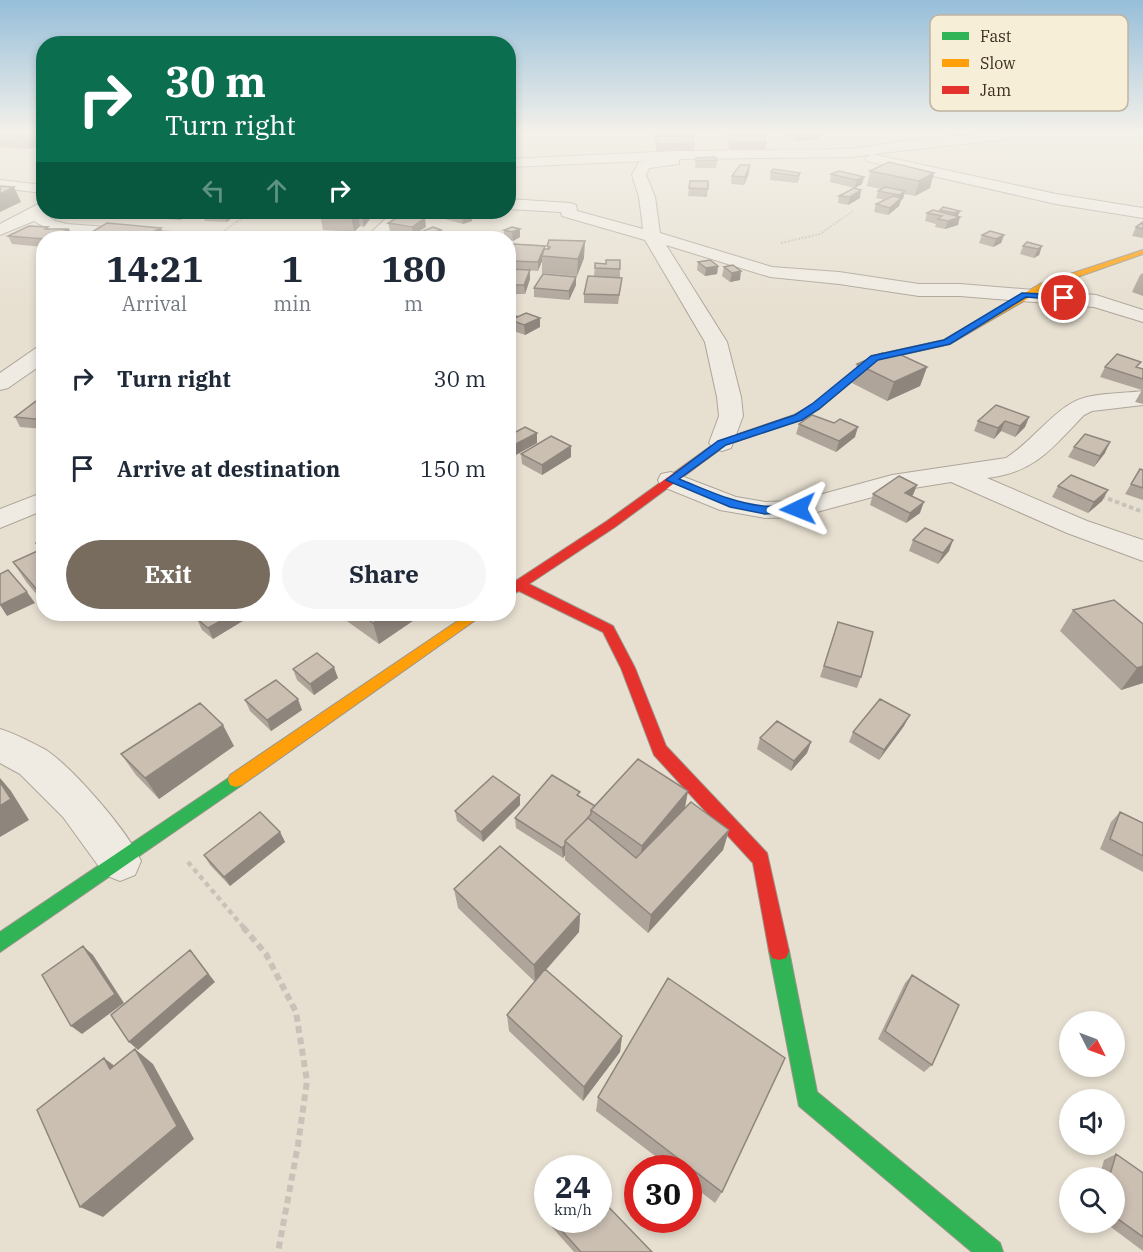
<!DOCTYPE html>
<style>
body{margin:0;font-family:"IBM Plex Serif",serif;background:#f6f6f7;color:#1f2937;height:100vh;display:flex;flex-direction:column;font-size:22px;white-space:nowrap}
*{box-sizing:border-box;margin:0}
p{font-size:20px;color:#747a83}
.icon{flex:none;width:33px;height:33px;fill:none;stroke:currentColor;stroke-width:2;stroke-linecap:round;stroke-linejoin:round}
.map{position:relative;flex:1;overflow:hidden}
.sheet{position:absolute;left:36px;top:231px;width:480px;height:390px;display:flex;flex-direction:column;background:#fff;border-radius:24px;box-shadow:0 3px 9px #0003}
.sheet>*{flex:none}
.top-card{position:absolute;left:36px;top:36px;width:480px;height:183px;border-radius:24px;box-shadow:0 3px 9px #0003;background:#0b6e4f;color:#fff;overflow:hidden}
.needle{width:39px;rotate:132deg}
.tools{position:absolute;left:1059px;top:1011px;display:grid;gap:12px}
.tools a{display:grid;place-items:center;width:66px;height:66px;border-radius:50%;background:#fff;box-shadow:0 3px 9px #0003;font-size:30px}
.speed{position:absolute;left:534px;top:1155px;display:flex;gap:12px;font-size:30px;font-weight:700;text-align:center}
.speed>*{display:grid;place-content:center;width:78px;height:78px;border-radius:50%;background:#fff;box-shadow:0 3px 9px #0003;line-height:1}
.speed small{font-size:15px;font-weight:400}
.speed .limit{border:9px solid #d22;background:#fff;color:#111}
.pin{position:absolute;display:grid;place-items:center;width:51px;height:51px;color:#fff;margin:-26px;border:3px solid #fff;border-radius:50%;box-shadow:0 2px 6px #0007}
.me{position:absolute;width:66px;margin:-33px;rotate:268deg;stroke-linejoin:round;filter:drop-shadow(0 0 4px #0008)}
.turn{display:flex;align-items:center;gap:21px;height:126px;padding:0 30px;font-size:27px}
.turn .icon{width:78px;height:78px;stroke-width:2.5}
.turn b{display:block;font-size:42px;line-height:51px}
.lanes{display:flex;align-items:center;height:57px;padding:0 30px;background:#0003;justify-content:center;gap:30px;direction:ltr}
.lanes .off{opacity:.35}
.eta{display:flex;justify-content:space-evenly;align-items:center;height:102px;text-align:center}
.eta b{font-size:36px;font-weight:700;line-height:42px}
.primary-button{display:flex;gap:12px;margin-top:auto;padding:12px 30px}
.primary-button a{flex:1;height:69px;border-radius:36px;background:#786c5e;color:#fff;font-size:24px;font-weight:700;line-height:69px;text-align:center}
.primary-button a+a{background:#f6f6f7;color:#1f2937}
ul{padding:0;list-style:none}
li{display:flex;align-items:center;gap:18px;height:90px;padding:0 30px}
li div{flex:1}
li b{display:block;font-size:22px}
li em{font-style:normal}
.map>svg:first-child{display:block}
</style>
<div class="map">
<svg width="1143" height="1252" viewBox="0 0 1143 1252">
<rect width="100%" height="100%" fill="#e7e0d1"/>
<g fill="none" stroke-linecap="round" stroke-linejoin="round">
<defs>
<path id="street" d="M991 133H1033L1027 137 872 154 1056 194 1143 208V218L1056 204 867 161 865 158 872 154 853 157 679 159V164L649 168 646 175 655 197 660 233 772 267 839 272 919 284H960L1096 295 1143 310V322L1094 307 960 296H919L839 284 770 277 666 245 727 342 741 397 743 416 731 448 722 451 713 448 709 443 719 416 717 397 705 342 645 240 562 216 561 212 508 209V199L570 203 576 205 577 211 643 229 639 197 632 175 639 162 646 161 508 167V159L679 151 853 149 904 141Z
M0 180 44 185V193L0 188Z
M44 201V212H47L45 214 55 221 67 224 187 233 195 238C159 242 63 242 34 221L0 235V224Z
M393 212H410L382 238H365Z
M44 347V363L8 388 0 390V373L36 348Z
M1143 391V405L1092 411 1084 415C1053 447 1035 473 987 478L1087 521 1143 540V561L1067 533 951 482 895 491 798 517 765 518 720 510 661 486 658 480 661 474 671 472 736 497 765 502 797 501 892 475 1006 458C1030 443 1048 417 1070 404 1089 392 1120 394 1143 391Z
M44 492V510L0 528V509Z
M0 729C16 734 31 742 46 750 73 768 128 831 141 861L135 875 120 881 105 875 63 817 20 774 0 763Z"/>
<path id="fast" d="M236 773 242 775 244 780 242 785 0 952V932Z
M779 942 786 944 789 951 817 1092 1000 1243 1003 1252H972L799 1106 769 951 772 944Z"/>
<path id="slow" d="M1143 250V254L1046 288 950 344 878 360 867 367 862 364 872 356 944 340 1040 284Z
M468 614H484L242 785 236 787 230 785 228 780 230 775Z"/>
<path id="jam" d="M867 361 870 362V366L819 409 802 419 726 445 615 527 529 584 613 626 635 668 666 746 767 853 789 951 786 958 779 960 772 958 769 951 753 863 654 755 621 668 603 632 519 591 508 596V586L607 521 718 441 794 415 813 405Z"/>
</defs>
<use href="#street" stroke="#ada599" stroke-width="2"/>
<use href="#fast" stroke="#9c958a" stroke-width="2"/>
<use href="#slow" stroke="#9c958a" stroke-width="2"/>
<use href="#jam" stroke="#9c958a" stroke-width="2"/>
<path stroke="#c8c2b9" stroke-width="1.5" stroke-dasharray="2 1.5" stroke-linecap="butt" d="M237 222 251 212
M837 222 853 211"/>
<path stroke="#c8c2b9" stroke-width="2" stroke-dasharray="2 1.5" stroke-linecap="butt" d="M216 237 239 220
M781 243 820 234 840 220"/>
<path stroke="#c8c2b9" stroke-width="4" stroke-dasharray="4.5 3" stroke-linecap="butt" d="M1101 496 1143 512"/>
<path stroke="#c8c2b9" stroke-width="4.5" stroke-dasharray="5 4" stroke-linecap="butt" d="M188 862 244 928"/>
<path stroke="#c8c2b9" stroke-width="6" stroke-dasharray="7 4.5" stroke-linecap="butt" d="M243 927 266 954 296 1012 307 1081 298 1145 278 1252"/>
<use href="#street" fill="#efebe3" fill-rule="evenodd"/>
<use href="#fast" fill="#30b455" fill-rule="evenodd"/>
<use href="#slow" fill="#ff9f0a" fill-rule="evenodd"/>
<use href="#jam" fill="#e5322d" fill-rule="evenodd"/>
</g>
<path fill="#afa499" d="M0 133H44V143L30 149 0 147Z
M668 133H695L693 137 694 144V151H656V136L668 137Z
M784 133H819L818 139 795 141 784 136Z
M728 134 766 143 765 150 729 149 728 141Z
M696 158 717 160 716 168H695Z
M889 162 930 188 915 196 904 194 899 206 888 215 874 212 876 204 885 200 876 198 878 191 881 189 867 186 870 171Z
M771 172 800 173 799 180 797 183 770 180Z
M749 173 744 185 731 184 732 176Z
M831 174 864 177 862 184 855 188 830 182Z
M708 181 707 197 688 196 689 188Z
M839 196 860 198 848 205 838 203Z
M940 210 960 211 958 216V225L945 229 935 227 936 224 925 221 927 213 940 211Z
M105 212H136L130 214Z
M148 212H196L180 220 151 218Z
M202 212H234L235 215 227 222 205 221Z
M322 212H371L372 216 364 227 360 226 354 232 323 230 320 214Z
M440 212H465L472 221 463 224 441 218Z
M1143 222V238L1132 236 1136 227Z
M388 223 426 227 413 235 390 231Z
M49 229H69L72 237 70 238H44V247L12 244 8 236Z
M520 229V237L513 241 508 239V238H504V230Z
M441 230 442 238H424L423 231Z
M87 235 165 238H88Z
M982 235H1004L1001 243 993 247 979 243Z
M549 240 584 258 577 276 542 273V261L538 271 511 269V265L508 266V254L510 255V251L547 249Z
M1023 246H1042L1039 255 1034 258 1020 254Z
M620 260V278H622L621 286 618 304 584 303V294L594 276 595 263 606 264Z
M698 262 718 266 717 274 705 276 697 270Z
M733 265 740 280 730 282 722 276 724 267Z
M508 269 530 270V279L525 294H508Z
M1143 273V296L1132 292 1140 275Z
M576 285 569 300 534 297V288Z
M508 302 513 312 510 313 516 317 540 327 525 335 511 330V328L508 329Z
M889 357 927 367 920 386 887 401 852 383 857 364Z
M1105 367H1138L1143 369V404L1135 402 1142 390 1100 377Z
M44 395V429L20 427 15 417Z
M1029 417 1025 427 1015 437 1001 431 994 439 974 431 978 421Z
M799 424 855 437 836 452 796 434Z
M537 433V443L514 456 508 452V436Z
M1074 447 1105 453 1094 467 1068 457Z
M521 454 571 457 542 475 522 464Z
M1140 469 1143 470V500L1125 494Z
M917 485 912 496 920 513 906 523 870 505 873 494Z
M1058 486 1108 490 1102 501 1088 513 1052 497Z
M44 540V603L27 583 13 562 40 550 36 543Z
M913 540H953L949 551 938 564 909 551Z
M1073 610 1143 624V683L1121 690 1060 631Z
M207 614H244L246 619 213 639 202 630 197 619Z
M337 614H423L379 644Z
M838 622 861 677 857 688 820 677Z
M293 669 338 678 314 695 297 680Z
M245 700 302 710 271 731 250 711Z
M904 726 879 760 849 742 853 732Z
M760 738 811 742 807 753 791 771 757 749Z
M234 746 159 799 136 775 121 754Z
M688 791 685 808 729 830 723 850 648 933 565 860V855L563 858 516 828 515 818 579 797 595 806Z
M520 795V805L483 842 457 821 455 811Z
M1120 812 1143 823V872L1100 849 1111 822Z
M280 832 285 842 230 886 210 865 204 855Z
M454 889 580 914 579 932 546 970 622 1036 620 1052 583 1101 509 1031 507 1015 535 982 458 908Z
M912 975 932 1065 924 1072 878 1039 905 983Z
M598 1097 722 1192 715 1203 688 1182V1168H671L596 1111Z
M1116 1154 1143 1173V1251L1104 1222H1114V1178H1099L1104 1160Z
M548 1199V1220H598L652 1252H574L543 1217 541 1207Z"/>
<path fill="#8e867d" d="M31 133H41L44 139V143L30 149 24 136Z
M812 133H819L818 139 795 141 797 135Z
M750 165 749 173 744 185 745 177Z
M934 173 930 188 915 196 919 181Z
M864 177 862 184 855 188 856 180Z
M14 187 21 202 0 212V194Z
M861 190 860 198 848 205 850 197Z
M905 191 903 199 901 200 899 206 888 215 890 208 897 202 899 195Z
M960 211 957 218 960 217 958 225 945 229 948 221 952 220 954 213Z
M177 212H196L180 220Z
M228 212H234L235 215 227 222 224 214Z
M356 212H357L360 226 354 232 351 216Z
M361 212H371L372 216 364 227Z
M472 213V221L463 224 462 216Z
M425 218 426 227 413 235 412 227Z
M161 228 165 238H140Z
M69 229 72 237 70 238H51Z
M520 229V237L513 241 512 232Z
M441 230 442 238H432L431 233Z
M1004 235 1001 243 993 247 996 239Z
M585 241 584 258 577 276 578 259Z
M545 246V254L542 256V261L538 271V262Z
M1042 246 1039 255 1034 258 1038 249Z
M512 255V261H511V265L508 266V257Z
M718 266 717 274 705 276 706 268Z
M530 270V279L525 294 524 285Z
M741 271 740 280 730 282 732 273Z
M576 277V285L569 300V291Z
M512 303 513 312 508 314V305Z
M516 316 517 322 511 320V328L508 329V319Z
M540 318V327L525 335 524 325Z
M511 341 512 350 510 356 509 347Z
M927 367 920 386 887 401 894 382Z
M1029 417 1025 427 1015 437 1020 426Z
M1005 421 1001 431 994 439 998 428Z
M858 427 855 437 836 452 839 441Z
M537 433V443L514 456V445Z
M1110 442 1105 453 1094 467 1100 456Z
M571 446V457L542 475V465Z
M917 485 913 495 901 504 905 493Z
M1108 490 1102 501 1088 513 1094 502Z
M924 502 920 513 906 523 910 513Z
M953 540 949 551 938 564 943 553Z
M44 589V599L39 592Z
M27 592 35 603 7 616 0 605Z
M233 614H244L246 619 213 639 208 628Z
M387 614H423L379 644 373 623Z
M1143 666V683L1121 690 1137 668Z
M334 667 338 678 314 695 310 684Z
M298 699 302 710 271 731 267 720Z
M910 715 904 726 879 760 884 750Z
M223 725 234 746 159 799 145 778Z
M811 742 807 753 791 771 794 761Z
M0 778 11 791 29 820 0 837Z
M688 791 684 811 639 865 642 846Z
M520 795V805L483 842 481 832Z
M729 830 723 850 648 933 651 915Z
M280 832 285 842 230 886 224 877Z
M565 845V855L563 858 562 848Z
M580 914 579 932 535 982 534 965Z
M83 946 93 955 124 1003 82 1034 71 1026Z
M190 950 215 982 138 1050 129 1042Z
M622 1036 620 1052 583 1101 584 1087Z
M135 1049 153 1064 194 1139 103 1217 80 1207Z
M104 1058 124 1073 110 1069Z"/>
<path fill="#cbbfb2" stroke="#8e867d" stroke-width="1.5" d="M0 133H31L24 136 0 134Z
M793 133H812L797 135Z
M728 134 764 135 766 143 729 142Z
M656 136 693 137 694 144H656Z
M715 157 717 160 696 161V158Z
M889 162 934 173 919 181 870 171Z
M740 165H750L745 177 732 176Z
M773 169 800 173 798 176 771 172Z
M839 171 864 177 856 180 831 174Z
M690 181H708V189L689 188Z
M0 186 14 187 0 194Z
M885 187 905 191 899 195 878 191Z
M854 188 861 190 850 197 839 196Z
M893 196 901 198 890 208 876 204Z
M943 207 960 211 954 213 940 210Z
M933 210 960 217 948 221 938 219 942 216 927 213Z
M205 212H228L224 214 203 213Z
M322 212H356L351 216 320 214Z
M445 212H465L472 213 462 216Z
M405 213 425 218 412 227 388 223Z
M1143 222V229L1136 227Z
M107 223 161 228 140 238 87 235Z
M29 226 48 227 45 229H69L51 238 44 239 8 236Z
M433 227 441 230 431 233 423 231Z
M512 227 520 229 512 232 504 230Z
M990 231 1004 235 996 239 982 235Z
M453 233 465 238H448L443 236Z
M174 234H187L182 238H169Z
M549 240 585 241 578 259 542 256 544 249H549L550 247 547 246Z
M1027 242 1042 246 1038 249 1023 246Z
M513 244 545 246 538 262 511 261 515 251H510Z
M606 260H620V269L595 268V263L606 264Z
M710 260 718 266 706 268 698 262Z
M733 265 741 271 732 273 724 267Z
M508 269 530 270 524 285H508Z
M543 274 576 277 569 291 534 288Z
M588 276 622 278 619 295 584 294Z
M508 313 516 316 508 319Z
M526 313 540 318 524 325 511 320Z
M882 353 889 357 897 353 927 367 894 382 857 364Z
M1117 354 1141 362 1136 367 1143 369V379L1105 367Z
M44 395V420L15 417Z
M996 405 1029 417 1020 426 1005 421 998 428 978 421Z
M812 415 834 423 840 419 858 427 839 441 799 424Z
M525 427 537 433 514 445 508 442V436Z
M1085 434 1110 442 1100 456 1074 447Z
M551 436 571 446 542 465 521 454Z
M1140 469 1143 470V488L1131 484Z
M1071 475 1108 490 1094 502 1058 486Z
M899 476 917 485 905 493 924 502 910 513 873 494Z
M925 528 953 540 943 553 913 540Z
M44 540V589L39 592 13 562 42 549 36 543Z
M8 570 27 592 0 605V574Z
M1114 600 1143 624V666L1137 668 1073 610Z
M207 614H233L208 628 197 619Z
M360 614H387L373 623Z
M838 622 873 632 861 677 824 666Z
M317 653 334 667 310 684 293 669Z
M276 680 298 699 267 720 245 700Z
M880 699 910 715 884 750 853 732Z
M200 703 223 725 145 778 121 754Z
M777 721 811 742 794 761 760 738Z
M638 759 688 791 642 846 591 810Z
M552 775 580 792 577 795 595 806 591 810V814L585 821 565 841V845L562 848 515 818Z
M493 776 520 795 481 832 455 811Z
M0 782 11 799 0 806Z
M691 802 729 830 651 915 565 841 588 818 636 858Z
M260 812 280 832 224 877 204 855Z
M1120 812 1143 823V856L1110 839Z
M500 846 580 914 534 965 454 889Z
M83 946 115 994 71 1026 42 975Z
M190 950 208 974 129 1042 111 1015Z
M545 969 622 1036 584 1087 507 1015Z
M912 975 959 1005 932 1065 885 1031Z
M668 978 785 1058 722 1192 598 1097Z
M135 1049 177 1126 80 1207 37 1110 104 1058 110 1069Z
M1116 1154 1143 1173V1237L1114 1216V1178H1109Z
M598 1196 652 1252H581L552 1220H598Z
M548 1199V1214L541 1207Z"/>
<linearGradient id="sky" x2="0" y2="1"><stop stop-color="#96bed9"/><stop offset="0.43" stop-color="#f4f1ea"/><stop offset="1" stop-color="#f4f1ea" stop-opacity="0"/></linearGradient>
<rect width="1143" height="308" fill="url(#sky)"/>
<path fill="#1a73e8" stroke="#114b97" stroke-width="1.5" d="M1022 293 1064 295 1068 298 1064 300 1026 297 950 344 878 360 819 409 802 420 726 445 679 479C707 490 733 503 763 506 775 508 795 501 804 509L802 511 765 514 730 507 666 480 718 441 795 415 812 404 871 356 944 340Z"/>
<rect x="930" y="15" width="198" height="96" rx="9" fill="#f7eed8" stroke="#bfb4a1" stroke-width="1.5"/>
<rect x="942" y="32" width="27" height="8" fill="#30b455"/>
<rect x="942" y="59" width="27" height="8" fill="#ff9f0a"/>
<rect x="942" y="86" width="27" height="8" fill="#e5322d"/>
<g font-size="16" fill="#3d2e20">
<text x="980" y="42">Fast</text>
<text x="980" y="69">Slow</text>
<text x="980" y="96">Jam</text>
</g>
</svg>
<div class="tools">
<a><svg class="needle" viewBox="-14 -14 28 28"><path d="M0-13l5 13h-10z" fill="#e53935"/><path d="M0 13l5-13h-10z" fill="#747a83"/></svg></a>
<a><svg class="icon" aria-label="sound" viewBox="0 0 24 24"><path d="M4 9h4l5-4v14l-5-4H4zM17 9q2 3 0 6"/></svg></a>
<a><svg class="icon" aria-label="search" viewBox="0 0 24 24"><circle cx="10" cy="10" r="6"/><path d="M15 15l6 6"/></svg></a>
</div>
<div class="speed"><div>24<small>km/h</small></div><div class="limit">30</div></div>
<div class="pin" style="left:1064px;top:298px;background:#d93025"><svg class="icon" aria-label="arrive" viewBox="0 0 24 24"><path d="M6 21V4h12l-3 4 3 4H6"/></svg></div>
<svg class="me" style="left:798px;top:509px" viewBox="-20 -20 40 40"><path d="M0-17L14 15 0 8-14 15z" fill="#1a73e8" stroke="#fff" stroke-width="4"/></svg>
<div class="top-card">
<div class="turn"><svg class="icon" aria-label="right" viewBox="0 0 24 24"><path d="M7 20v-9h11M14 6l5 5-5 5"/></svg><div><b>30 m</b>Turn right</div></div>
<div class="lanes"><svg class="icon off" aria-label="left" viewBox="0 0 24 24"><path d="M17 20v-9H6M10 6l-5 5 5 5"/></svg><svg class="icon off" aria-label="ahead" viewBox="0 0 24 24"><path d="M12 20V5M6 11l6-6 6 6"/></svg><svg class="icon" aria-label="right" viewBox="0 0 24 24"><path d="M7 20v-9h11M14 6l5 5-5 5"/></svg></div>
</div>
<section class="sheet">
<div class="eta">
<div><b>14:21</b><p>Arrival</p></div>
<div><b>1</b><p>min</p></div>
<div><b>180</b><p>m</p></div>
</div>
<ul>
<li><svg class="icon" aria-label="right" viewBox="0 0 24 24"><path d="M7 20v-9h11M14 6l5 5-5 5"/></svg><div><b>Turn right</b></div><em>30 m</em></li>
<li><svg class="icon" aria-label="arrive" viewBox="0 0 24 24"><path d="M6 21V4h12l-3 4 3 4H6"/></svg><div><b>Arrive at destination</b></div><em>150 m</em></li>
</ul>
<div class="primary-button"><a>Exit</a><a>Share</a></div>
</section>
</div>
